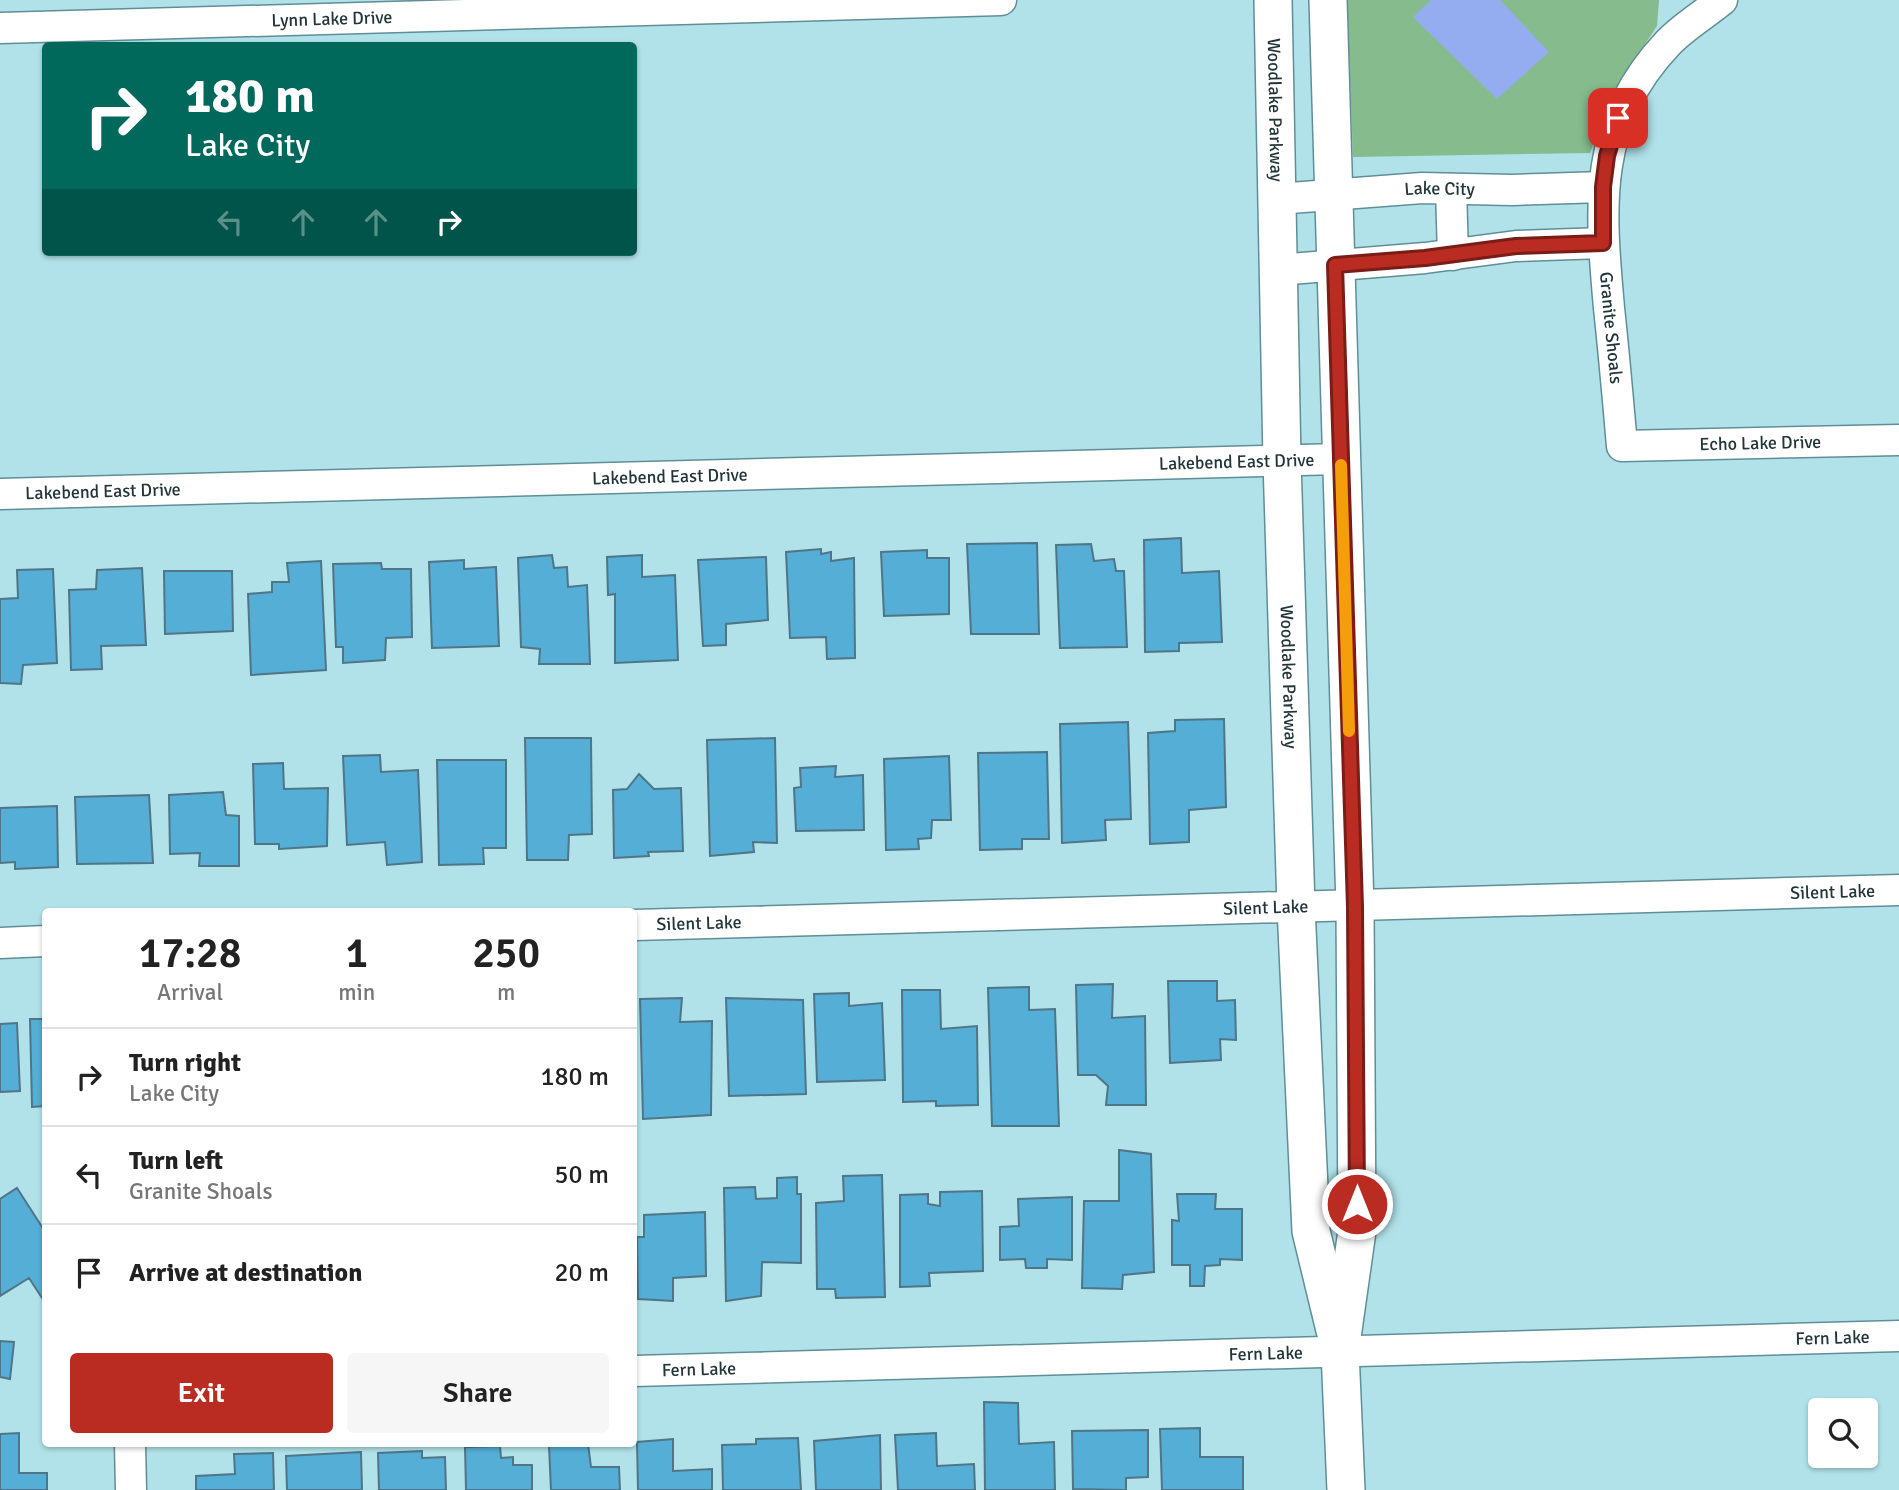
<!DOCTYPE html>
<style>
body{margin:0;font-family:Signika,sans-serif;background:#f6f6f6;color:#222;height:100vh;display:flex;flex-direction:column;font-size:26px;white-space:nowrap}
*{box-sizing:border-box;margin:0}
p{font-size:23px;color:#767676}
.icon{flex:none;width:38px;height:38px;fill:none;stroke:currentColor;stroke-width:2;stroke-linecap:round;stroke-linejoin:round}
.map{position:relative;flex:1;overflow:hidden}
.side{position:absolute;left:42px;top:908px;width:595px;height:539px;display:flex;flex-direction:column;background:#fff;border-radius:7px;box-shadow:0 2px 5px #0004}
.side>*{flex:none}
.top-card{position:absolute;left:42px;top:42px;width:595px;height:214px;border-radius:7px;box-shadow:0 2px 5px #0004;background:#00695c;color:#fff;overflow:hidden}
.buttons{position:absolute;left:1808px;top:1398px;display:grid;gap:14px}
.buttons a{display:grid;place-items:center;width:70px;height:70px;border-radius:7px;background:#fff;box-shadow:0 2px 5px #0004;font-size:35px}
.pin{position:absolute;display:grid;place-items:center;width:60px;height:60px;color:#fff;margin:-30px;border-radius:14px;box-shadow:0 4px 10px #0006}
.me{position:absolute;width:77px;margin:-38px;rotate:0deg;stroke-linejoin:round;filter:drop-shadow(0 0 5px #0008)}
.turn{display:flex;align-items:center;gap:24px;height:147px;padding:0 28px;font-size:32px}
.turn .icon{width:91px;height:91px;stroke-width:2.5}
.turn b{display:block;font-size:49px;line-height:60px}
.lanes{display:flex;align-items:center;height:66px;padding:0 28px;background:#0003;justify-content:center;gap:35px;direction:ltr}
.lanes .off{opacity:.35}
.eta{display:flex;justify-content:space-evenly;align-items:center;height:119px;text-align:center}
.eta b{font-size:42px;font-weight:600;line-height:49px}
.primary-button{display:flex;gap:14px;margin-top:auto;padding:14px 28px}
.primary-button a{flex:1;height:80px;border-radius:7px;background:#ba2c22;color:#fff;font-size:28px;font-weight:600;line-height:80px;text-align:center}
.primary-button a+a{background:#f6f6f6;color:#222}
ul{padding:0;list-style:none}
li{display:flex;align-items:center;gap:21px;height:98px;padding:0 28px;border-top:2px solid #e0e0e0}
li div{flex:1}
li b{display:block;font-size:26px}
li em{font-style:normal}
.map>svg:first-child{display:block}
</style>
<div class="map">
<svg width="1899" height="1490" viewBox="0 0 1899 1490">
<rect width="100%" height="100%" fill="#b1e2ea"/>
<path fill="#86bb8e" d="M1347 0H1659L1657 26 1610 97 1590 153 1353 157Z"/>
<path fill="#94acf0" d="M1431 0H1500L1549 52 1497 99 1413 17Z"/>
<path fill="#54aed5" stroke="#4f7587" stroke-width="2" d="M1181 538 1182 573 1219 571 1222 642 1179 643V651L1145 652 1144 540Z
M1037 543 1039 634H971L967 544Z
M1091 544 1094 561 1114 559 1116 571H1124L1127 647 1060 648 1056 545Z
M821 549V554L831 552V561L854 558 855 658 827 659 826 637 790 638 786 552Z
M927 550V558H949V614L884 616 881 552Z
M552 555 554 568 567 567 568 587 587 585 590 664H539L540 649 521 647 518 558Z
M642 555V577L675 575 678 660 615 663V594L608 595 607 557Z
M766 557 768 620 726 624V645L703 646 698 560Z
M464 560V569L496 567 499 646 432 648 429 562Z
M321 561 326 670 251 675 248 594 272 592V582H289L287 563Z
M381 563 382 569H411L412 637 386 638 385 660 343 663V647H336L333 564Z
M142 568 146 645 101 646 102 669 71 670 69 590 96 589 97 570Z
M53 569 57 663 23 665 21 684 0 683V599L18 598 17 570Z
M164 571H232L233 631 165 634Z
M1224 719 1226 807 1189 810V842L1150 844 1148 733 1175 731V720Z
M1128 722 1131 819 1105 820 1106 840 1062 843 1060 724Z
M525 738H591L592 834 569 835 568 860H527Z
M775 738 777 843 753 842 754 852 710 856 707 740Z
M1047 752 1049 839H1022V849L980 850 978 753Z
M380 755 381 772 418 770 422 862 387 865 385 842 347 845 343 756Z
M949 756 951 820H932L931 838 918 839 919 849 886 850 884 759Z
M437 760H506V848H483L484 864 439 865Z
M283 763 284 789 328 788 327 846 279 849V844H255L253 764Z
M836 766 835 777 863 775 864 830 796 831 794 788 801 787 800 768Z
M639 774 654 789 681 788 683 851 648 852 649 856 614 858 613 790 627 789Z
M223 792 226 815 239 816V866H199L200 853 170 854 169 795Z
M149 795 153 863 77 864 75 797Z
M57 806 58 867 15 869V862L0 863V808Z
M1168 981H1217V1001L1235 1000 1236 1040 1220 1039 1221 1060 1170 1063Z
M1113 984 1112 1018 1145 1016 1146 1105H1106L1108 1086 1096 1075H1078L1076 985Z
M1029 987V1010L1055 1009 1059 1126H992L988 988Z
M902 990H940L941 1029 977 1026 978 1105 936 1106V1101L903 1102Z
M849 993V1006L882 1003 885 1080 817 1082 814 994Z
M682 998 680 1022 712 1021 711 1115 643 1119 640 999Z
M726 998 803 1000 806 1094 729 1096Z
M30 1019H46V1106L32 1107Z
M17 1023 20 1091 0 1092V1024Z
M1119 1150 1151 1154 1154 1272 1123 1275 1122 1289 1082 1288 1084 1201H1119Z
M882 1175 885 1297 836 1298 835 1289H817L816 1203 844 1201 843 1176Z
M797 1177V1194H801V1263L762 1262 761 1296 726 1301 724 1188 755 1187 756 1199 777 1198V1178Z
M17 1188 46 1233V1300L44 1301 29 1278 0 1296V1199Z
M982 1191 983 1271 929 1273 930 1286 900 1287V1195L928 1194V1204L940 1206V1192Z
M1177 1194H1216L1215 1209H1242V1260L1220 1259V1265L1205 1266 1204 1286H1190V1265H1172V1220L1179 1221Z
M1072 1197V1260L1047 1259V1268H1026L1025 1259 1000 1260V1227L1019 1226 1018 1199Z
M705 1212 706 1276 673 1278V1301L638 1299 637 1237H644V1215Z
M0 1341 14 1342 10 1379 0 1377Z
M984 1402 1018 1403 1019 1444 1054 1442 1055 1490H985Z
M1200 1428V1457H1243V1490H1162L1160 1429Z
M1148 1430V1477L1126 1478V1490L1073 1489 1072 1431Z
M19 1433V1473H47V1490H0V1434Z
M936 1433 937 1466 974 1464 975 1490H898L895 1435Z
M880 1435 881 1490H816L814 1441Z
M798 1438 801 1490H723L722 1445 756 1444V1439Z
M673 1439V1471L712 1469V1490H638L637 1442Z
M588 1444 591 1467H619L620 1490H551L549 1446Z
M500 1446 501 1458 513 1457V1465H532V1490H466L465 1447Z
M422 1451V1458L445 1457 446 1490H379L378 1453Z
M361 1452 362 1490H287L286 1456Z
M273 1453 274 1490H196V1476L235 1474 234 1454Z"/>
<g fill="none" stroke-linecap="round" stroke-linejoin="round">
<defs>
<g id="minor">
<path id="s1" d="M1722 0C1705 14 1683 27 1668 43 1592 123 1600 207 1609 308 1614 354 1618 400 1622 446L1899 440"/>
<path id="s2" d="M0 28 1001 0"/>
<path d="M1451 189 1453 255"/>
<path id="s3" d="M1277 199 1422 188 1512 190 1603 187"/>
<path d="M1278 270 1425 258 1516 246 1603 243"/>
<path id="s4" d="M0 494 1341 459"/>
<path id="s5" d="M634 925 1899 890"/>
<path d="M0 943 46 941"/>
<path id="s6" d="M634 1371 1899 1336"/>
<path d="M130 1444 131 1490"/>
</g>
<g id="tertiary">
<path id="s7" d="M1273 0 1282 461 1296 907 1311 1231 1335 1330"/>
<path d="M1328 0 1355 907 1357 1231 1340 1351 1346 1490"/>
</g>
</defs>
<use href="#minor" stroke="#608e96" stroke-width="33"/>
<use href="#tertiary" stroke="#608e96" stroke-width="40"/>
<use href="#minor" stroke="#fff" stroke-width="30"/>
<use href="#tertiary" stroke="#fff" stroke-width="37"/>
</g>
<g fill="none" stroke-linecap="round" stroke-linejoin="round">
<defs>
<path id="route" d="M1357 1204 1355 907 1335 265 1425 258 1516 246 1603 243V187L1607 156 1618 118"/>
</defs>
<use href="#route" stroke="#791d16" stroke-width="18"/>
<use href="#route" stroke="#ba2c22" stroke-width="12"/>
<path stroke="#f59e0b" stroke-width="12" d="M1341 465 1349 731"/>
</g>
<g text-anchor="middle" stroke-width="5" stroke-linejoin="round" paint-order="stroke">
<g font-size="18" fill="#223639" stroke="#eefcfe">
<text dy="6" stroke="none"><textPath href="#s2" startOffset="332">Lynn Lake Drive</textPath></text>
<text dy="6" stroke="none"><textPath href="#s7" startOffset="110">Woodlake Parkway</textPath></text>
<text dy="6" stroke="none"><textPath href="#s3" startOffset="163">Lake City</textPath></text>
<text dy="6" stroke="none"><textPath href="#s1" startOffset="371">Granite Shoals</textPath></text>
<text dy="6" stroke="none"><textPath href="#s1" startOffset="628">Echo Lake Drive</textPath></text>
<text dy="6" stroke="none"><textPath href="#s4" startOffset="1237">Lakebend East Drive</textPath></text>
<text dy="6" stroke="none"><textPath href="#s4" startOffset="670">Lakebend East Drive</textPath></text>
<text dy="6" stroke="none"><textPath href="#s4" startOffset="103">Lakebend East Drive</textPath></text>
<text dy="6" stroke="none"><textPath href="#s7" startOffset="677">Woodlake Parkway</textPath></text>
<text dy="6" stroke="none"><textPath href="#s5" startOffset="1199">Silent Lake</textPath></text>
<text dy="6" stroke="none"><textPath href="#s5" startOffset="632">Silent Lake</textPath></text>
<text dy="6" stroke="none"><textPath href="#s5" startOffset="65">Silent Lake</textPath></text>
<text dy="6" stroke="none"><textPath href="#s6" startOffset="1199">Fern Lake</textPath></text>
<text dy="6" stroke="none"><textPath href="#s6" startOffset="632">Fern Lake</textPath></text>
<text dy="6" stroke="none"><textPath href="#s6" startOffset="65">Fern Lake</textPath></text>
</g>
</g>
</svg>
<div class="buttons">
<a><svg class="icon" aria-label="search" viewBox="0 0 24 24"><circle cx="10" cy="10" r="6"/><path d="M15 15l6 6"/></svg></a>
</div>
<div class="pin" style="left:1618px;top:118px;background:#d93025"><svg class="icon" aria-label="arrive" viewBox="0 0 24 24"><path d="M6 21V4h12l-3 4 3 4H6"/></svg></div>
<svg class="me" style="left:1357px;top:1204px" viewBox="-20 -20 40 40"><circle r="17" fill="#ba2c22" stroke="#fff" stroke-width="3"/><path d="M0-11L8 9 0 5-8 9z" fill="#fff"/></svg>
<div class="top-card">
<div class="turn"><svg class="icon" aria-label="right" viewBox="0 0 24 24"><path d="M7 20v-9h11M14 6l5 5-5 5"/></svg><div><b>180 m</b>Lake City</div></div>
<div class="lanes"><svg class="icon off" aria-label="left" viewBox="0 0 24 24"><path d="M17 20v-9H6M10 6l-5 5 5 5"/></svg><svg class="icon off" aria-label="ahead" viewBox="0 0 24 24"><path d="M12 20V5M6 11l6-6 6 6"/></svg><svg class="icon off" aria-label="ahead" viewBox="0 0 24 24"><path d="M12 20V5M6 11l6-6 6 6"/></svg><svg class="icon" aria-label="right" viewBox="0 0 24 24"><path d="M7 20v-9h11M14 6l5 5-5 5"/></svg></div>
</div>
<section class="side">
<div class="eta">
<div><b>17:28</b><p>Arrival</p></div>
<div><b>1</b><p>min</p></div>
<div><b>250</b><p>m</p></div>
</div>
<ul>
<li><svg class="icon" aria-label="right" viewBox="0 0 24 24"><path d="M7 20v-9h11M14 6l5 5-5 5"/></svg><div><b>Turn right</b><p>Lake City</p></div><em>180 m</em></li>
<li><svg class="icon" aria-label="left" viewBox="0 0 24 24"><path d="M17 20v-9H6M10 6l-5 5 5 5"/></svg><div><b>Turn left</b><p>Granite Shoals</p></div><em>50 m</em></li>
<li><svg class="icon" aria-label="arrive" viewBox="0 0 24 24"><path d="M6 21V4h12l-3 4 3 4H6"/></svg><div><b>Arrive at destination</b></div><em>20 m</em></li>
</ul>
<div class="primary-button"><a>Exit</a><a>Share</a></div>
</section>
</div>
